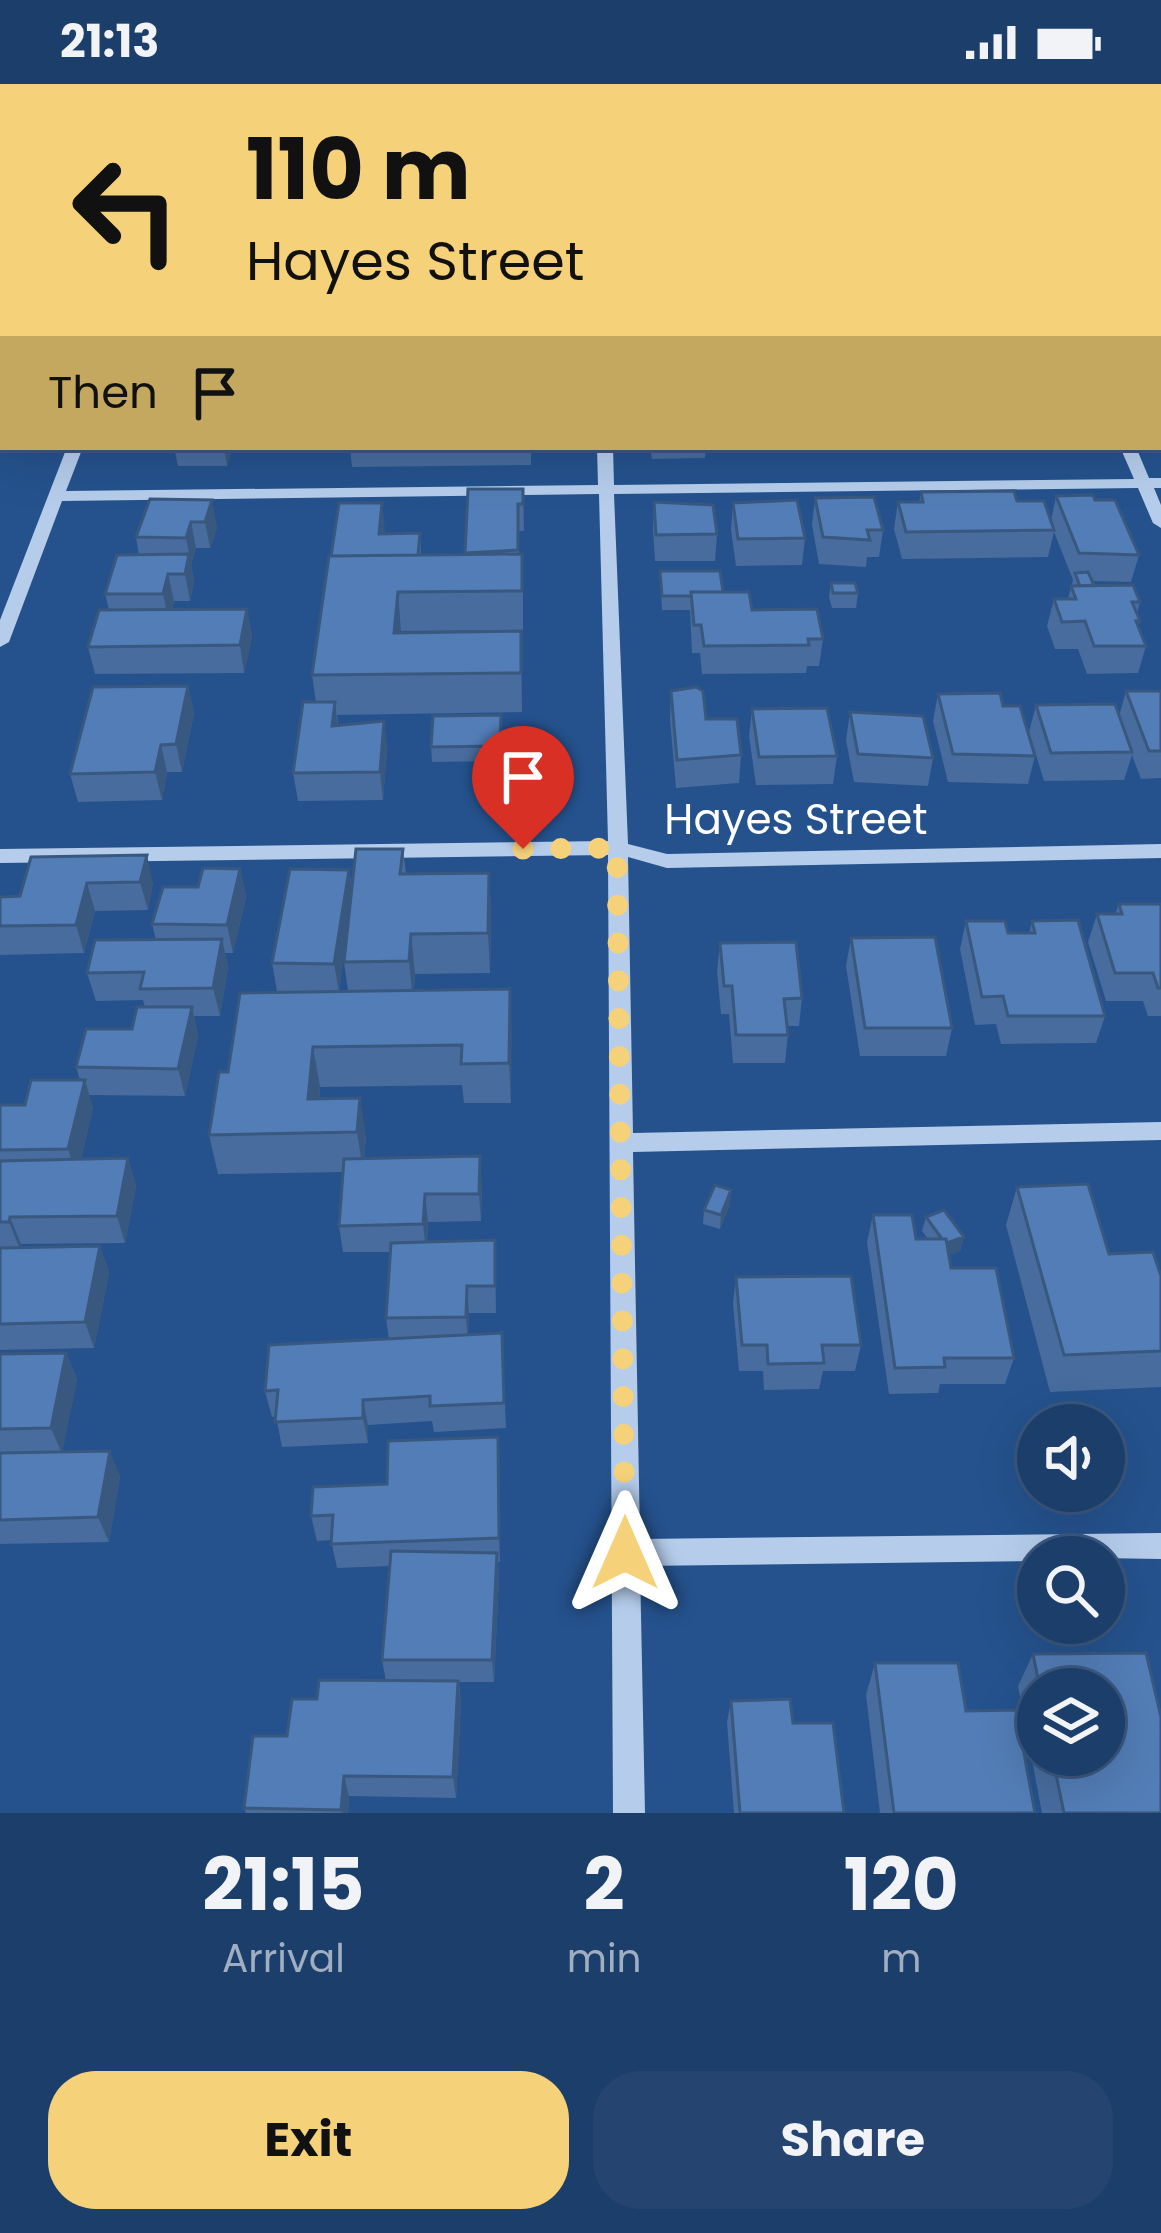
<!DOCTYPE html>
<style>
body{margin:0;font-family:Poppins,sans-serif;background:#254570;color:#f1f3f6;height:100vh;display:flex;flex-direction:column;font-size:45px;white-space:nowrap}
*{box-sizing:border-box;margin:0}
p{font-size:39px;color:#a0aec1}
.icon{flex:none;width:66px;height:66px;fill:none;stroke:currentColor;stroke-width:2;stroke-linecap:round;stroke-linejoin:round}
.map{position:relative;height:1729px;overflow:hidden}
.drawer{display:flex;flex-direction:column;background:#1c3e6a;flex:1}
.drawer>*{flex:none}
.guide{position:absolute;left:0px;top:0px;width:1161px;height:366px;box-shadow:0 12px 48px #0002,0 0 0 3px #3a577e;background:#f5d279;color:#111;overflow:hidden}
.tools{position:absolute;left:1017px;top:1320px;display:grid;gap:24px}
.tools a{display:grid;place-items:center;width:108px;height:108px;border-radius:50%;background:#1c3e6a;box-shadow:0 12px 48px #0002,0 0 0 3px #3a577e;font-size:60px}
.pin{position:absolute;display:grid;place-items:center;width:102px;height:102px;color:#fff;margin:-123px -51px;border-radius:50% 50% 50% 0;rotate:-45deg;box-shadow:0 0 12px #0007}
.pin .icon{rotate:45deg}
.me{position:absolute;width:132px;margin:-66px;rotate:0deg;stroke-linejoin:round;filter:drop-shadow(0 0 9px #0008)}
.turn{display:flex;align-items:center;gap:42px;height:252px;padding:0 48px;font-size:54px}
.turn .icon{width:156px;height:156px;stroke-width:2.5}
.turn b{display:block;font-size:84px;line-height:102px}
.then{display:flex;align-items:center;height:114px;padding:0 48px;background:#0003;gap:24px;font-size:45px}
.eta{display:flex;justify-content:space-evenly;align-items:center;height:204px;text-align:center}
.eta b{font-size:72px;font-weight:700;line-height:84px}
.action{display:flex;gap:24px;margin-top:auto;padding:24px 48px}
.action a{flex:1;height:138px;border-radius:48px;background:#f5d279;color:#111;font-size:48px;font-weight:700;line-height:138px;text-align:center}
.action a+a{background:#254570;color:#f1f3f6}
.status{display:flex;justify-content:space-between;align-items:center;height:84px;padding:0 60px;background:#1c3e6a;direction:ltr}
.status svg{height:33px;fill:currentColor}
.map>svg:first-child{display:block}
</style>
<div class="status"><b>21:13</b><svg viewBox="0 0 49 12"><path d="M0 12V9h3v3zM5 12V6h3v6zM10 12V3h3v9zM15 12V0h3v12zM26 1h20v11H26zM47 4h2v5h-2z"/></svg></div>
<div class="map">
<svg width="1161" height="1729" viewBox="0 0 1161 1729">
<rect width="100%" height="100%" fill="#25528d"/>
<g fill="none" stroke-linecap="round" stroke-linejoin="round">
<path fill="#b5cdeb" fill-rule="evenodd" d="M209 0H219L218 3H208Z
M608 0H618L617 3H607Z
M1158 54H1161V60H1158Z
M0 68H3V76H0Z
M1158 142H1161V150H1158Z
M0 157H3V165H0Z
M67 363H83L66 407 598 401 597 363H613L614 401 1134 395 1120 363H1136L1149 394H1161V404H1154L1161 421V444L1153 439 1138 404 614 410 628 760 667 770 1161 760V774L667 784 628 773 633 1049 1161 1038V1056L633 1068 640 1455 1161 1449V1475L1038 1473V1477L640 1482 645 1729H613L608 771 0 779V765L608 757 599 410 62 417 9 558 0 563V536Z"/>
</g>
<path fill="#476c9d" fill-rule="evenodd" d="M787 0H849L848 3H787Z
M862 0H925V3H862Z
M930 0H999V3H930Z
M1010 0H1072L1074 3H1010Z
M1074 0H1139L1138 3H1074Z
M1143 0H1161V21L1158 20V3H1146Z
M0 79H3V131H0Z
M1158 148H1161V273H1158Z
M0 231H3L4 364H0Z
M1158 279H1161V331L1158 325Z
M174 363H250L249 365H232L227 382H178Z
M350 363H531V381L352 383Z
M650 363H706L705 374 652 375Z
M523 405 524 447H519V470L523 509V546L401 547V549L521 547 522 628 337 631 338 641 384 637 387 665 383 716 298 717 293 689 316 618 312 591 382 419 384 450 420 449 421 471H465Z
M921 408 1017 417 1051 437 1056 412 1139 471 1131 498 1092 497 1094 501 1140 518 1137 529 1140 537 1138 543 1146 562 1138 589 1087 590 1078 565H1055L1047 542 1054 515H1068L1073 496 1054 448 1048 473 902 475 894 445 898 418H919Z
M815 414 883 446 879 473H867L866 483 819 480 812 441Z
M150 415 217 443 210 464H196L191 481 194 497 190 517H174L172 525H247L252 552 244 589 95 590 88 563 109 526 105 510 139 471 136 453Z
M654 418 717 450 715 477H655L653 445Z
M733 419 805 454 802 481 736 482 731 446Z
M660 487 723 508 752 526 823 555 819 582H807L806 589 702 590 700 569H692L690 526H662Z
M831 499 858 509 856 524H832L829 513Z
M188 602 194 629 182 688H167L162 716 78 718 70 690Z
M671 607 706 635 741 671 739 699 676 704 670 635Z
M1126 607H1161V694L1141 695 1132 671 1124 696 1044 697 1029 648 1036 621 1119 632Z
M938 610 1003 622 1035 672 1028 700 948 698 933 637Z
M752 625 837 672 833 700 756 701 749 652Z
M850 628 933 674 928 702 854 698 846 656Z
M501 631 500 677 432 678 431 663Z
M403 765 406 790 489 789 491 829 490 889 415 890 414 906 510 905 511 1019H464L462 1001 320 1003 319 1015 366 1053 364 1075 482 1099 481 1137 428 1138 427 1158 495 1156 496 1229H469L468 1250 502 1249 506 1344 434 1348 432 1337 368 1341V1359L282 1363 276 1332 272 1333 265 1307 389 1255 386 1234 390 1168H343L339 1142 343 1088 218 1090 209 1051 334 907H277L272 879 349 786 352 803ZM345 864 344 878 348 907H339Z
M31 773 153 799 148 826 95 827 84 869 0 871V813L20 812Z
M240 785 246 813 233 869H225L228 883 220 932H194L198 951 185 1012 89 1011 93 1024 81 1075 128 1074 136 1102 125 1159 21 1160 20 1164 100 1162 109 1189 94 1264 0 1266V1021H25L80 996 76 983 132 945 145 923 143 916 96 917 87 889 156 856 152 840 198 803Z
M1119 820H1161V932H1148L1143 917H1106L1088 858 1097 830H1115Z
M966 837 1008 849H1029L1032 837 1105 932 1096 959 1001 960 996 940 975 941 960 865Z
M851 854 952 944 946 972H860L846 882Z
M720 859 802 914 799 942H787L788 951 785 979H733L729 930H721L717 887Z
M1017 1103 1109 1170 1161 1192V1303L1050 1308 1006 1141Z
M730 1120 720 1145 703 1140 704 1126Z
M873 1131 916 1155H928L922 1147 926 1133 964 1153 960 1167 949 1171 951 1184 1014 1274 1005 1300H940L938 1309 889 1310 867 1158Z
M736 1193 861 1261 855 1287H823L819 1305 764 1306 763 1287H739L733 1219Z
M66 1269 77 1295 62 1368 120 1392 109 1458 0 1460V1270Z
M498 1353 500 1478H498L499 1492 494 1598H459L461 1619 456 1714 349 1712 348 1729H246L244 1724 287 1652 317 1615 386 1597 382 1576 390 1482 337 1484 331 1456 317 1457 311 1432Z
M1146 1569 1161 1633V1729H1042L1018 1602 1033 1570ZM1038 1605H1104V1671H1038Z
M875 1579 966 1627 1035 1729H880L866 1611Z
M731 1617 793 1639 844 1729H734L727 1638Z"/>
<path fill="#39587f" d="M1158 91H1161V114H1158Z
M3 325V359L0 347V332Z
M224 363H232V365L227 382Z
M212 416 217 443 210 464 205 438Z
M382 419 385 446 382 477 379 450Z
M191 438 196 464 191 481 186 454Z
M189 470 194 497 190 517 185 490Z
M168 490 174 517 169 537 163 510Z
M398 508 401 547 397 588 394 549Z
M247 525 252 552 244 589 240 561Z
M188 602 194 629 182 688 176 660Z
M335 618 338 646 332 642Z
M384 637 387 665 383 716 380 688Z
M161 661 167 688 162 716 155 688Z
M147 771 153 799 148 826 140 798Z
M240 785 246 813 233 869 227 841Z
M349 786 353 814 339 908 334 880Z
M489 789 491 829 490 889 488 849Z
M87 799 95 827 84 869 76 841Z
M411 850 415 890 413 917 409 877Z
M222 855 228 883 220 932 213 904Z
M510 905 512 945 511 1019 509 979Z
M192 923 198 951 185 1012 178 985Z
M313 963 320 1003 315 1049 308 1015Z
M85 996 93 1024 77 1093 68 1065Z
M360 1014 366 1053 363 1087 357 1048Z
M480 1072 482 1099 481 1137 479 1110Z
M128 1074 136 1102 125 1159 117 1132Z
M731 1106 730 1120 720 1145 721 1131Z
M425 1110 428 1138 426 1167 423 1140Z
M10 1133 21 1160 20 1165 9 1138Z
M964 1153 960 1167 941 1174 945 1160Z
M100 1162 109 1189 94 1264 85 1238Z
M467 1202 469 1229 468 1259 466 1233Z
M66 1269 77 1295 62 1370 51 1344Z
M363 1316 368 1341V1359L363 1334Z
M498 1353 500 1378V1478L499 1454Z
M110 1367 120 1392 109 1458 98 1433Z
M497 1469 499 1492 494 1598 492 1576Z
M458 1597 461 1619 456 1714 453 1693Z
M344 1692 349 1712 348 1729H342L341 1726Z"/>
<path fill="#527db6" stroke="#39587f" stroke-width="3" d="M22 0H69L67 3H20Z
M108 0H155L153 3H107Z
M253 0H286L285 3H252Z
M299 0H322V3H298Z
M343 0H381V3H342Z
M394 0H440L439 3H393Z
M482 0H516V3H482Z
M649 0H714L716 3H651Z
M721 0H776L777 3H721Z
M1018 0H1072L1074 3H1052Z
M1158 71H1161V91H1158Z
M0 79H3V107H0Z
M1158 148H1161V176L1158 170Z
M1158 202H1161V229H1158Z
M0 231H3V257H0Z
M0 267H3V295L0 296Z
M1158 279H1161V298H1158Z
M0 312H3V325L0 332Z
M468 405H523V420H518V466L465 469Z
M1014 407 1017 417H1044L1054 446 906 448 898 418H923L921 408Z
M1093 411 1095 416H1115L1139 471 1079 469 1056 412Z
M874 413 883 446H867L870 456 823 453 815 414Z
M150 415 212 416 205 438H191L186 454 136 453Z
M797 416 805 454 738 455 733 419Z
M654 418 713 421 717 450 656 451Z
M339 419H382L379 450 420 449 418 471 331 472Z
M189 470 185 490H168L163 510H105L117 471Z
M522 470V507L398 508 394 549 521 547V589L312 591 329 472Z
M660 487H720L723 508H691V512H662Z
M1088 488 1094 501 1080 502 1075 489Z
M831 499H855L858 509H833Z
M1133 501 1140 518H1132L1140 537H1136L1146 562H1094L1085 537 1062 538 1054 515H1076L1071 502Z
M691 508H749L752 526 817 525 823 555H808L809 561 704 562 701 541H694Z
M247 525 240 561 88 563 99 526Z
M188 602 176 660 161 661 155 688 70 690 93 603Z
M696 603 703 607 706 635H737L741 671 677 676 671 607Z
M1126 607H1161V667H1149Z
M1000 609 1003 622H1020L1035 672 953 670 938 610Z
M303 618H335L332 642 384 637 380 688 293 689Z
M1115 620 1132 668 1051 669 1036 621Z
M827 624 837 672 759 673 752 625Z
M850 628 923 632 933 674 858 670Z
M501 631 500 662 431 663 433 632Z
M356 765H403L400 790 489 789 488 849 411 850 409 877 344 878Z
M147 771 140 798 87 799 76 841 0 842V813L20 812 31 773Z
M203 784 240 785 227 841 152 840 163 803H198Z
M290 785 349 786 334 880 272 879Z
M1119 820H1161V904H1158L1153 889H1115L1097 830H1122Z
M1078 836 1105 932H1008L1003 912 982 913 966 837H1005L1008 849H1035L1032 837Z
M935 853 952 944H865L851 854Z
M222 855 213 904 140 905 144 888 87 889 95 856Z
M796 858 802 914 784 915 788 951H736L732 902H724L720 859Z
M510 905 509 979 461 980 462 961 313 963 308 1015 360 1014 357 1048 209 1051 219 988H228L240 909Z
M137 923H192L178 985 76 983 86 945H132Z
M31 996H85L68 1065 0 1066V1021H25Z
M480 1072 479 1110H425L423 1140 339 1142 344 1075Z
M128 1074 117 1132 10 1133 9 1138H0V1077Z
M1088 1100 1109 1170 1153 1168 1161 1192V1267L1064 1271 1017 1103Z
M715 1101 731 1106 721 1131 704 1126Z
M944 1126 964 1153 947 1159 946 1155H942L926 1133Z
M873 1131H912L916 1155H946L951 1184H996L1014 1274H944L945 1283 895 1284Z
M495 1156V1202H467L466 1233 386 1234 391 1159Z
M100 1162 85 1238 0 1240V1164Z
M851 1192 861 1261H822L824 1279 768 1280 767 1261H742L736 1193Z
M502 1249 504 1319 430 1322V1312L363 1316V1334L275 1338 278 1306 265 1307 269 1261Z
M66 1269 51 1344 0 1345V1270Z
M498 1353 499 1454 331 1460 333 1431 311 1432 313 1403 387 1400 388 1357Z
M110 1367 98 1433 0 1436V1369Z
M391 1467 497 1469 492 1576H382Z
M1146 1569 1161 1633V1729H1064L1052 1671H1104V1605H1040L1033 1570Z
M875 1579H958L966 1627 1016 1626 1035 1729H894Z
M319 1596 458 1597 453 1693 344 1692 341 1726 244 1724 253 1652H287L292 1615H317Z
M790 1615 793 1639H833L844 1729H740L731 1617Z"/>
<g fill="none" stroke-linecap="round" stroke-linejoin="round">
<path stroke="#f5d279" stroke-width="21" stroke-dasharray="0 37.8" d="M523 765 617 764 625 1469"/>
</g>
<g text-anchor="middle" stroke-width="9" stroke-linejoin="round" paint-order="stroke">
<g font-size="42" fill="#fff" stroke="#25528d">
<text x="796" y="750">Hayes Street</text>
</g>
</g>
</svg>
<div class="tools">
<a><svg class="icon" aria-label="sound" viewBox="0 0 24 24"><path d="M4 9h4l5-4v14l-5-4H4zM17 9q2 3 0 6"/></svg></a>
<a><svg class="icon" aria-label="search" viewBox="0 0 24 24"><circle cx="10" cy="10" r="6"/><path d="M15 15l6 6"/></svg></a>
<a><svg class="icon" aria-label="layers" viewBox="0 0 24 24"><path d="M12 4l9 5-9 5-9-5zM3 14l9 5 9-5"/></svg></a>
</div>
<div class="pin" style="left:523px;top:765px;background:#d93025"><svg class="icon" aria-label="arrive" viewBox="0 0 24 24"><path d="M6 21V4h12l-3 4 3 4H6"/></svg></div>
<svg class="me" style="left:625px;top:1469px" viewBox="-20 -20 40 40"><path d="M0-17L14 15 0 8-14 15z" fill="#f5d279" stroke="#fff" stroke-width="4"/></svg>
<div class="guide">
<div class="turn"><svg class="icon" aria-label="left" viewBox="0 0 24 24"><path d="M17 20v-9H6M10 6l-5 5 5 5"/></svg><div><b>110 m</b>Hayes Street</div></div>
<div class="then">Then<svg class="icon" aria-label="arrive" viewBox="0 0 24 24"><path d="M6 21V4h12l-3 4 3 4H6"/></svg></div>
</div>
</div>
<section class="drawer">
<div class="eta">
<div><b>21:15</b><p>Arrival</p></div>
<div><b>2</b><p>min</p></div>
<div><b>120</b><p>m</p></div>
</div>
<div class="action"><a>Exit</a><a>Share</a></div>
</section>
